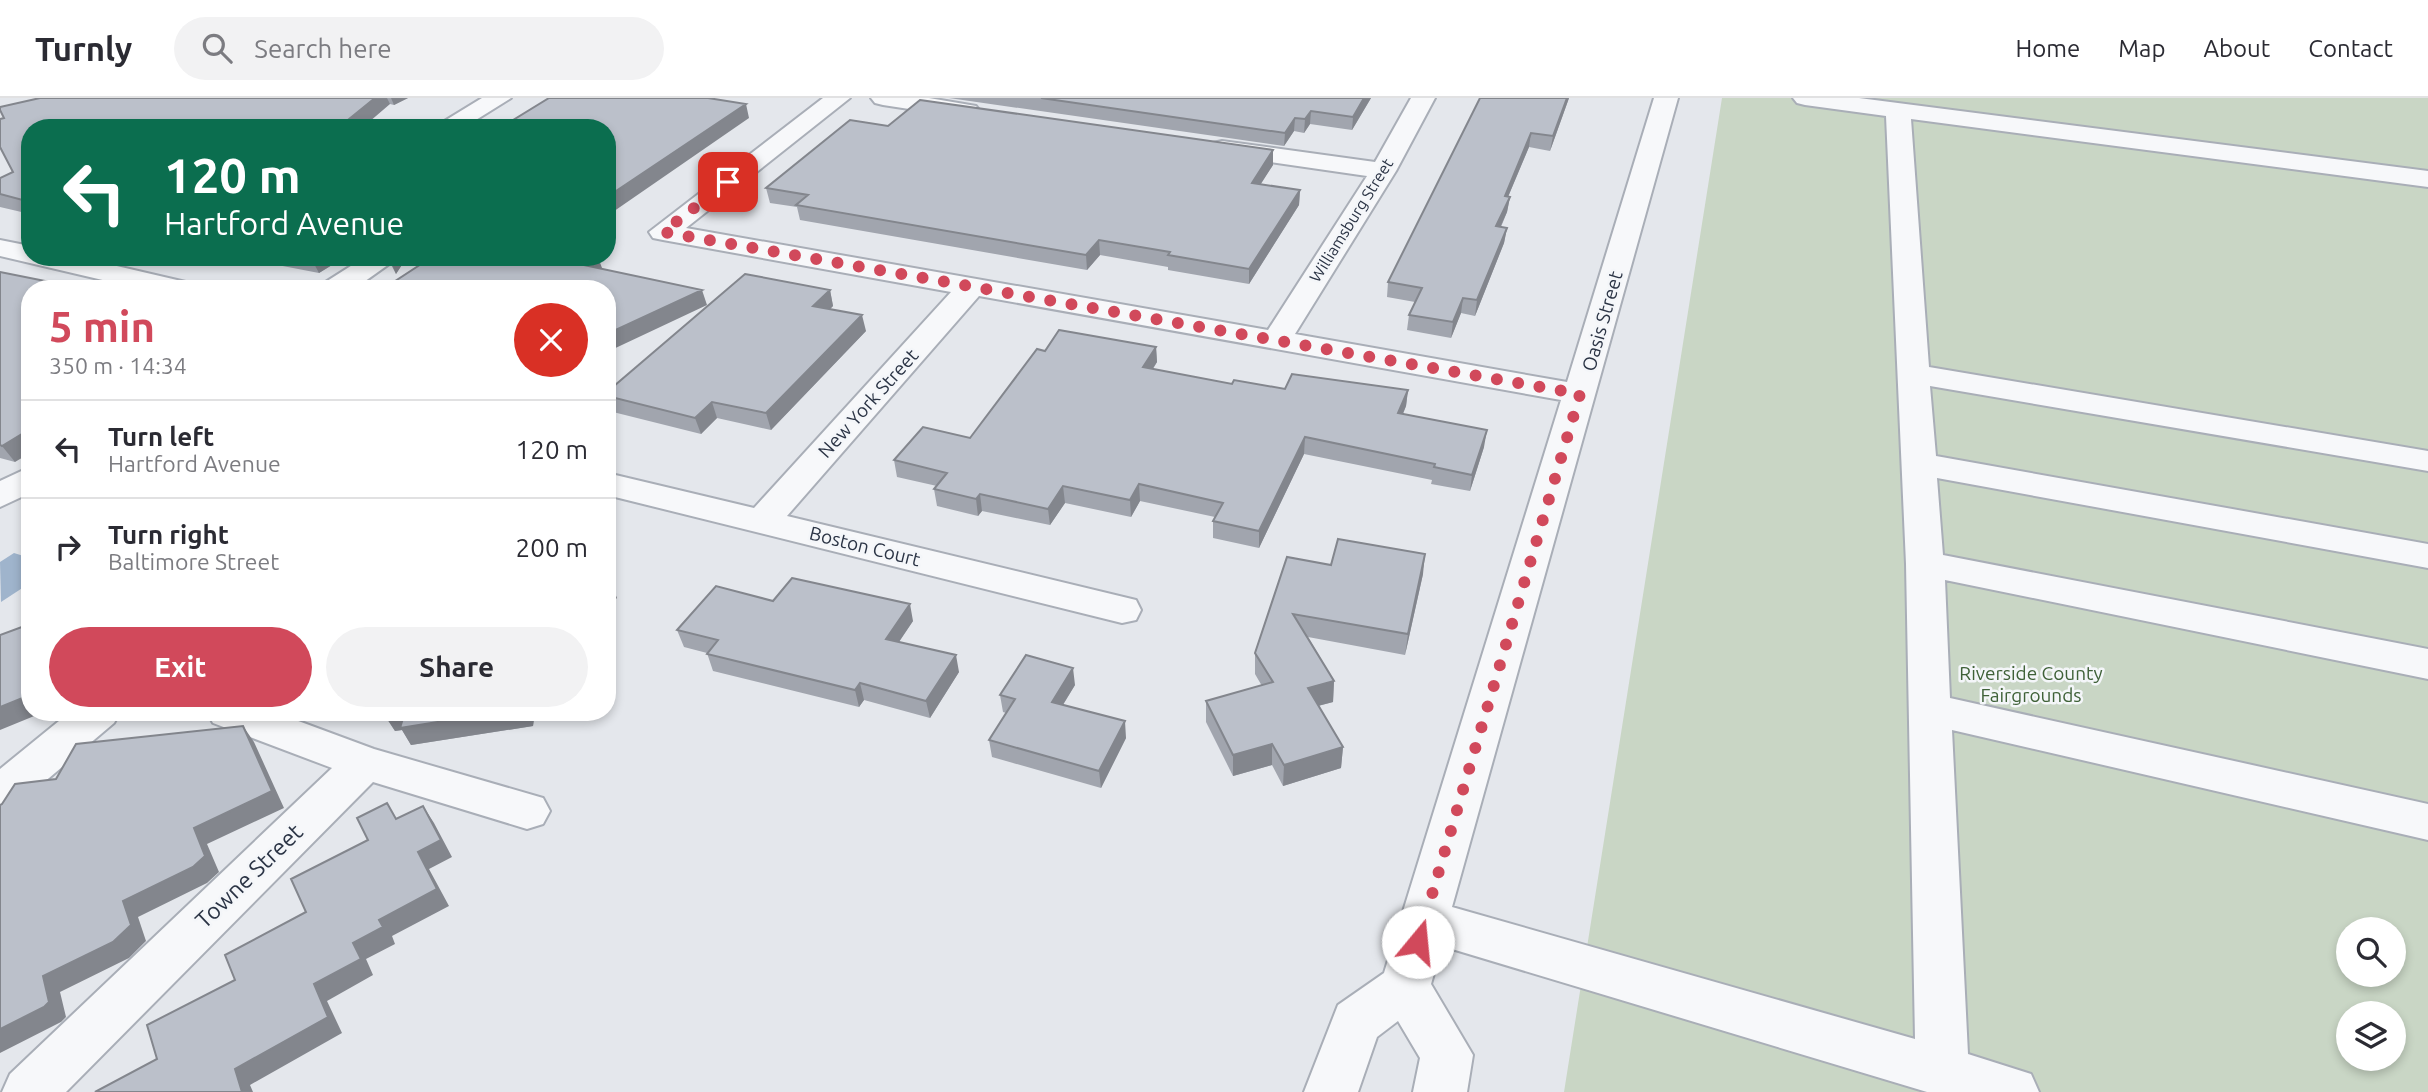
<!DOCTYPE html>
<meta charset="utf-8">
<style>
body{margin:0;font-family:Ubuntu,sans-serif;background:#f2f2f3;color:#2b2b33;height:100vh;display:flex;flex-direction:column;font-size:26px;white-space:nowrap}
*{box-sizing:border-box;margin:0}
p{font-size:23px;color:#7c7c81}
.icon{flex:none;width:38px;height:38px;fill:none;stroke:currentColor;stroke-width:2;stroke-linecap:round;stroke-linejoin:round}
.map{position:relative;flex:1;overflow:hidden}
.details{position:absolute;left:21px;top:182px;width:595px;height:441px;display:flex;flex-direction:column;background:#fff;border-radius:28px;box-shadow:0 4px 10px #0003}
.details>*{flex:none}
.hud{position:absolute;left:21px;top:21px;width:595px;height:147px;border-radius:28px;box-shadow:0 4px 10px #0003;background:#0b6e4f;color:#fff;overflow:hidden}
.fabs{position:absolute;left:2336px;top:819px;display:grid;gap:14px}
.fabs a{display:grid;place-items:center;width:70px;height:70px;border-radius:50%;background:#fff;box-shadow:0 4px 10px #0003;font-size:35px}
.pin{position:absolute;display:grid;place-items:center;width:60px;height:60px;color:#fff;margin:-30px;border-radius:14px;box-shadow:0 4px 10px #0006}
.me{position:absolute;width:77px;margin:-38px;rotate:17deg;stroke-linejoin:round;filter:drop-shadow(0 0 5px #0008)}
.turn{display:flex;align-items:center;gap:24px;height:147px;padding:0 28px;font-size:32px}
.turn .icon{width:91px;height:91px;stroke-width:2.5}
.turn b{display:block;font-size:49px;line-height:60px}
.round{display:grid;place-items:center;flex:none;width:74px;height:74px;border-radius:37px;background:#f2f2f3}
.overview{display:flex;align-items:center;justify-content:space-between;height:119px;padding:0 28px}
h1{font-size:42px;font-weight:700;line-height:52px;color:#d1495b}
.action{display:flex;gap:14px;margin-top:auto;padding:14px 28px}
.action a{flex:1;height:80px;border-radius:42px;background:#d1495b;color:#fff;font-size:28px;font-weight:700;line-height:80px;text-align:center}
.action a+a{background:#f2f2f3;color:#2b2b33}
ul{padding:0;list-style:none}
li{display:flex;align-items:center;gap:21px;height:98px;padding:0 28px;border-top:2px solid #e1e1e2}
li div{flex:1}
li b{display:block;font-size:26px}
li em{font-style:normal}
header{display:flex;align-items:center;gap:42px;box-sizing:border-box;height:98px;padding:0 35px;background:#fff;border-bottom:2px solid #e1e1e2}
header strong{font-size:33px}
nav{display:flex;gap:38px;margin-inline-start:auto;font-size:24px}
.search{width:490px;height:63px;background:#f2f2f3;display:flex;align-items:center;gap:18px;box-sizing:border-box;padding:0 24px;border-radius:38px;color:#7c7c81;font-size:26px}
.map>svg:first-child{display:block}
</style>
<header>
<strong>Turnly</strong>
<div class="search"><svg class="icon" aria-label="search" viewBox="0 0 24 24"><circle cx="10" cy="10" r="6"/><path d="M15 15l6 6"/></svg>Search here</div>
<nav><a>Home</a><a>Map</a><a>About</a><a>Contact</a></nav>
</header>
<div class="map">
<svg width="2428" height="994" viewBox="0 0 2428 994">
<rect width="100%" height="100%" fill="#e4e7ec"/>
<path fill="#c9d6c5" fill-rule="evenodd" d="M1722 0H2428V994H1564ZM2348 831H2394V877H2348ZM2348 915H2394V961H2348Z"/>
<path fill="#9fb4cc" d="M14 455 30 460V485L1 504 0 464Z"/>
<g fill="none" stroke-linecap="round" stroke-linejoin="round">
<defs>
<path id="minor" d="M482 0H511L463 30H433Z
M823 0H850L686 130 1268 232 1367 78 1222 57 1213 55 1210 50 1213 45 1222 43 1375 64 1411 0H1435L1396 73 1295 236 1567 284 1654 0H1678L1452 809 1915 941 1906 466 1886 18 1805 7 1797 5 1793 0H1859L2428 73V89L1911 21 1929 269 2428 353V373L1930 288 1936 358 2428 446V470L1937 380 1943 457 2428 551V581L1945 482 1950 600 2428 706V742L1952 632 1968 956 2031 976 2039 994H1927L1442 848 1431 886 1473 957 1467 994H1413L1420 960 1398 923 1377 939 1358 994H1304L1338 907 1384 875 1561 302 979 198 787 418 1136 502 1141 512 1136 522 1122 525 607 397V375L754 410 951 194 663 142 653 140 649 134Z
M871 0H929L976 8 980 13 976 18 968 20 883 7 875 5Z
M0 142 30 148V159H78L190 185 194 191H141L0 158Z
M365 159H399L354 191H320L324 185Z
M30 369V395L0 409V383Z
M70 614H120L114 625 16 708 0 714V671Z
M207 614H274L374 651 543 700 550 713 543 726 527 731 373 684 66 994H2L10 976 332 670 213 625Z"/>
</defs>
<use href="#minor" stroke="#a9aeb7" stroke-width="4"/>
<use href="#minor" fill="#f7f8fa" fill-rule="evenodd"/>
</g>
<path fill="#a1a5ae" d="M40 0H408L394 7 390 6 30 30V116L0 109V80L13 74 4 20Z
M949 0H1371L1352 32 1310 26 1304 35 1294 33 1284 48Z
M1480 0H1569L1550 53 1529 49 1508 99H1510L1507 114 1501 129 1507 130 1504 145 1475 218 1461 215 1451 240 1407 232 1409 217 1415 204 1387 199 1388 184Z
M1273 67 1260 86 1300 92 1299 107 1249 186 1168 172V169L1100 157 1087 172 800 122 797 109 770 105 766 90Z
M236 159H345L319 175Z
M387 159H407L396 176Z
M0 174 15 364 0 360Z
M830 192 833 208 830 211 866 233 771 332 717 320 701 336 609 313 607 307V294Z
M1156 249 1157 264 1153 271 1232 286 1285 291 1408 292 1406 308 1403 316 1484 349 1470 393 1431 386 1432 382 1304 356 1259 450 1213 440V423L1215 419 1140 403 1131 419 1065 405 1050 427 982 413 978 418 937 408 934 391 937 388 897 379 894 362 970 340 1045 253Z
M1331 467 1423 476 1405 557 1308 539 1334 583 1333 604 1318 608 1343 649 1341 670 1283 688 1272 667 1233 678 1206 624V603L1262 588 1255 576V555Z
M773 503 913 523 899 544 959 574 930 620 864 602 859 609 713 573 707 555 684 549 677 532Z
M1075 587 1063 607 1126 640 1101 690 992 659 989 642 1006 615 1003 614 1000 597Z
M355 614H535L533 628 411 647 402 632 395 633 385 618 359 621Z"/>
<path fill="#83868d" d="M375 0H387L390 6 362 30H338Z
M391 0H408L394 7Z
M1364 0H1371L1352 32 1353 19Z
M1567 0H1569L1550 53 1553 38Z
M746 6 749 20 607 118V99Z
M1311 13 1310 26 1304 35 1305 21Z
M1295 20 1294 33 1284 48 1285 35Z
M1531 35 1529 49 1502 113 1505 98Z
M1273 52V67L1252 100V85Z
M1300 92 1299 107 1249 186V171Z
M1510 99 1507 114 1494 143 1496 128Z
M1507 130 1504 145 1475 218 1477 202Z
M1099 142 1100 157 1087 172 1086 157Z
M313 159H345L319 175 311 160Z
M390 159H407L396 176 389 160Z
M589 159H598L602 170 585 182 579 166Z
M702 192 707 207 607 254V236Z
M830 192 833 208 817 224 813 208Z
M1463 200 1461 215 1451 240 1453 224Z
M862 217 866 233 771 332 766 315Z
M1156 249 1157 264 1143 285V269Z
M1408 292 1406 308 1396 332 1398 315Z
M712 304 717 320 701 336 695 320Z
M30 331V355L15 364 2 348Z
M1487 332 1484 349 1470 393 1472 377Z
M1305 339 1304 356 1259 450V433Z
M1139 386 1140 403 1131 419 1130 402Z
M1063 388 1065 405 1050 427 1048 411Z
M980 396 982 413 978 418 976 401Z
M1425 456 1423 476 1405 557 1408 536Z
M610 483 617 500 607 509V485Z
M910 506 913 523 890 557 886 541Z
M956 557 959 574 930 620 926 603Z
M1073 570 1075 587 1054 621 1052 604Z
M1334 583 1333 604 1306 611 1308 590Z
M860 585 864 602 859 609 855 592Z
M30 597V614H44L0 632V609Z
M399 614H535L533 628 411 647 402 632 395 633 384 616Z
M1125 623 1126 640 1101 690 1099 673Z
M243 628 254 644 284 710 207 746 219 774 207 785 138 819 146 843 129 860 60 894 66 919 61 924 0 955V931L43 878 123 803 194 730Z
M1272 646V667L1233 678V657Z
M1343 649 1341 670 1283 688 1284 667Z
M423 708 434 725 452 759 429 771 449 808 392 838 395 846 366 861 373 877 327 903 342 935 250 987 253 994H242L235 971 353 845 379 822 418 754Z"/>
<path fill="#bbc0ca" stroke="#83868d" stroke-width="2" d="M40 0H375L338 30H30V104L0 96V80L13 74 0 49V21L4 20 0 12V9Z
M549 0H708L746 6 607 99V30H500Z
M1041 0H1364L1353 19 1311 13 1305 21 1295 20 1285 35Z
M1480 0H1567L1553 38 1531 35 1505 98 1510 99 1496 128 1507 130 1477 202 1463 200 1453 224 1409 217 1422 190 1388 184Z
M920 2 1273 52 1252 85 1300 92 1249 171 1168 157 1170 154 1099 142 1086 157 796 107 808 97 766 90 850 22 888 28Z
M432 159H589L579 166 702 192 607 236V191H383Z
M0 174 85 191H30V331L2 348 0 347Z
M745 176 830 192 813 208 862 217 766 315 712 304 695 320 607 298V294Z
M1059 232 1156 249 1143 269 1232 286 1234 282 1285 291 1292 276 1408 292 1398 315 1487 332 1472 377 1434 369 1435 366 1305 339 1259 433 1213 423 1223 405 1139 386 1130 402 1063 388 1048 411 980 396 976 401 934 391 947 375 894 362 923 329 970 340 1037 251 1045 253Z
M1338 441 1425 456 1408 536 1293 516 1334 583 1308 590 1343 649 1284 667 1272 646 1233 657 1206 603 1273 584 1255 555 1287 459 1331 467Z
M792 480 910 506 886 541 956 557 926 603 860 585 855 592 707 556 718 542 677 532 716 488 773 503Z
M30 526V597L0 609V537Z
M1026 557 1073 570 1052 604 1125 623 1099 673 989 642 1015 601 1000 597Z
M385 614H399L384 616Z
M405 614H500L400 630Z
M243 628 272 693 194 730 205 758 193 769 123 803 131 827 113 844 43 878 49 904 44 909 0 931V707L2 706 15 686 56 681 76 646Z
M387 705 396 721 423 708 441 742 418 754 437 791 379 822 383 829 353 845 361 861 314 886 328 919 235 971 242 994H95L157 961 147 927 235 882 225 857 306 814 291 781 368 742 357 720Z"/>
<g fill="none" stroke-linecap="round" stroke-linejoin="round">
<path stroke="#d1495b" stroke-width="12" stroke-dasharray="0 21.6" d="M728 84 663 134 1580 296 1418 844"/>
</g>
<g text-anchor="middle" stroke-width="5" stroke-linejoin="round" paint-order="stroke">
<g font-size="16" fill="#2b3445" stroke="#f4f6f9">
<text transform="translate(1351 122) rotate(-58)" y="6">Williamsburg Street</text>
</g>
<g font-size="19" fill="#2b3445" stroke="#f4f6f9">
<text transform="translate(1602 223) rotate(-74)" y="7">Oasis Street</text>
<text transform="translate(868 305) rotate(-48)" y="7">New York Street</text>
<text transform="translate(865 448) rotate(14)" y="7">Boston Court</text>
</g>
<g font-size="19" fill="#3f6138" stroke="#f4f6f9">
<text x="2031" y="582">Riverside County<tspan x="2031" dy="22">Fairgrounds</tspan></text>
</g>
<g font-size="23" fill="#2b3445" stroke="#f4f6f9">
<text transform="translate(249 778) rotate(-44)" y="8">Towne Street</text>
</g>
</g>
</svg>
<div class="fabs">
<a><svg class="icon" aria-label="search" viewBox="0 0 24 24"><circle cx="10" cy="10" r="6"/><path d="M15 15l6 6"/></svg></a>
<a><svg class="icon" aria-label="layers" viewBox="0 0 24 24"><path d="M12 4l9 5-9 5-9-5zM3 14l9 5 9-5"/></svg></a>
</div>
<div class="pin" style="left:728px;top:84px;background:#d93025"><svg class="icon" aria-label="arrive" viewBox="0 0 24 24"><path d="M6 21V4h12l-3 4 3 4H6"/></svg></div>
<svg class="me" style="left:1418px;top:844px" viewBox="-20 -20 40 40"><circle r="19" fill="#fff"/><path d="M0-13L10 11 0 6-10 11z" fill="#d1495b"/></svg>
<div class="hud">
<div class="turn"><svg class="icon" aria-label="left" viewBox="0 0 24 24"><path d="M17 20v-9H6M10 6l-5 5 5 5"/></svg><div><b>120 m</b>Hartford Avenue</div></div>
</div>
<section class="details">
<div class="overview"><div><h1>5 min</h1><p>350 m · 14:34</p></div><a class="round" style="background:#d93025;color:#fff"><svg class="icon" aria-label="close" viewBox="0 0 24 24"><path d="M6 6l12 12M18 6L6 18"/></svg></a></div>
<ul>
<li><svg class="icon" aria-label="left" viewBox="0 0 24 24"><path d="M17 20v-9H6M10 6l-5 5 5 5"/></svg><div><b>Turn left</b><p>Hartford Avenue</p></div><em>120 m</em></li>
<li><svg class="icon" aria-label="right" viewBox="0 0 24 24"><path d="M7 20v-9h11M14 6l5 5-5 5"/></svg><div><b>Turn right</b><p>Baltimore Street</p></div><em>200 m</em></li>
</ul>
<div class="action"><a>Exit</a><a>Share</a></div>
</section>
</div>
